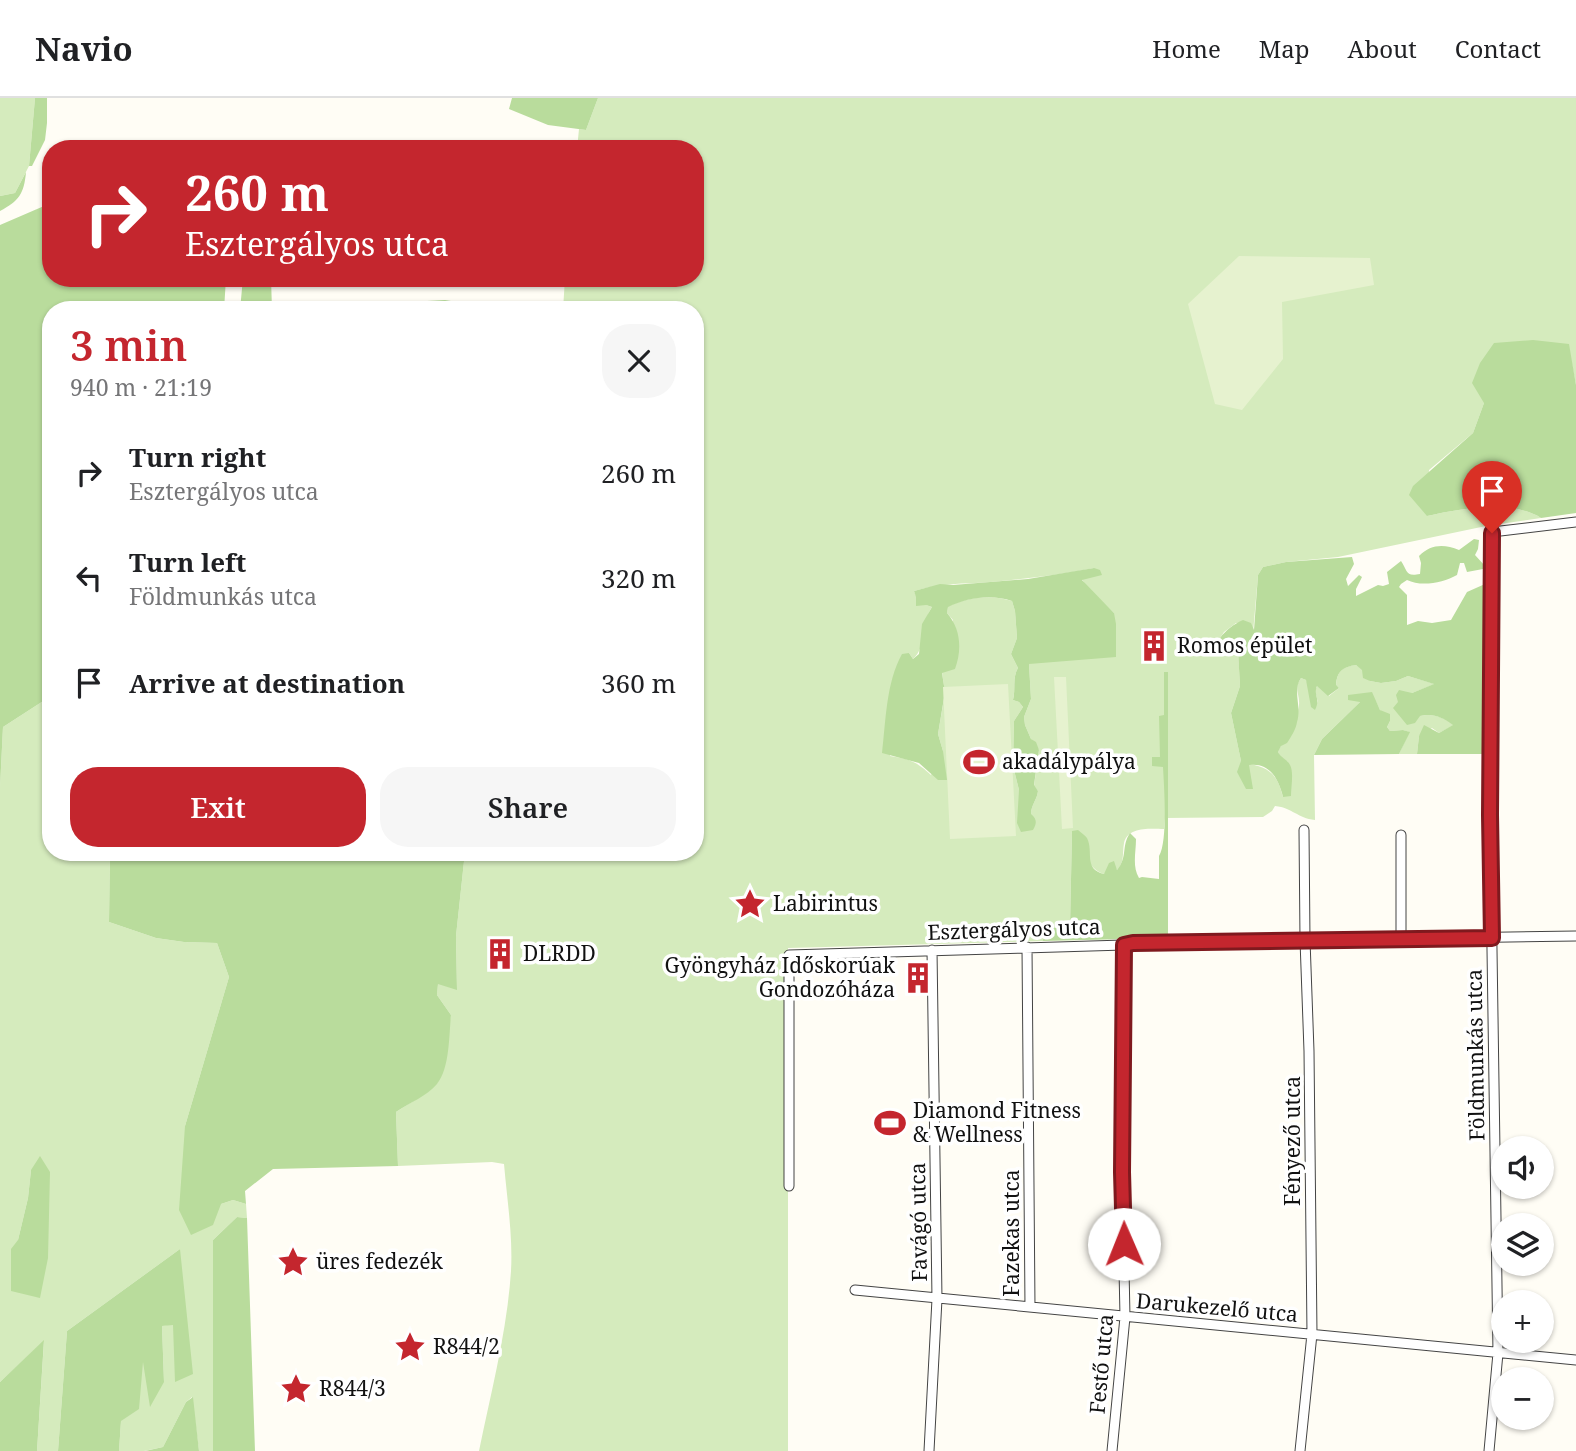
<!DOCTYPE html>
<meta charset="utf-8">
<style>
body{margin:0;font-family:"Noto Serif",serif;background:#f6f6f6;color:#202124;height:100vh;display:flex;flex-direction:column;font-size:26px;white-space:nowrap}
*{box-sizing:border-box;margin:0}
p{font-size:23px;color:#757577}
.icon{flex:none;width:38px;height:38px;fill:none;stroke:currentColor;stroke-width:2;stroke-linecap:round;stroke-linejoin:round}
.map{position:relative;flex:1;overflow:hidden}
.panel{position:absolute;left:42px;top:203px;width:662px;height:560px;display:flex;flex-direction:column;background:#fff;border-radius:28px;box-shadow:0 2px 5px #0004}
.panel>*{flex:none}
.hud{position:absolute;left:42px;top:42px;width:662px;height:147px;border-radius:28px;box-shadow:0 2px 5px #0004;background:#c4262e;color:#fff;overflow:hidden}
.fabs{position:absolute;left:1491px;top:1038px;display:grid;gap:14px}
.fabs a{display:grid;place-items:center;width:63px;height:63px;border-radius:50%;background:#fff;box-shadow:0 2px 5px #0004;font-size:35px}
.pin{position:absolute;display:grid;place-items:center;width:60px;height:60px;color:#fff;margin:-72px -30px;border-radius:50% 50% 50% 0;rotate:-45deg;box-shadow:0 0 7px #0007}
.pin .icon{rotate:45deg}
.me{position:absolute;width:77px;margin:-38px;rotate:359deg;stroke-linejoin:round;filter:drop-shadow(0 0 5px #0008)}
.turn{display:flex;align-items:center;gap:24px;height:147px;padding:0 28px;font-size:32px}
.turn .icon{width:91px;height:91px;stroke-width:2.5}
.turn b{display:block;font-size:49px;line-height:60px}
.round{display:grid;place-items:center;flex:none;width:74px;height:74px;border-radius:28px;background:#f6f6f6}
.headline{display:flex;align-items:center;justify-content:space-between;height:119px;padding:0 28px}
h1{font-size:42px;font-weight:600;line-height:52px;color:#c4262e}
.cta{display:flex;gap:14px;margin-top:auto;padding:14px 28px}
.cta a{flex:1;height:80px;border-radius:28px;background:#c4262e;color:#fff;font-size:28px;font-weight:600;line-height:80px;text-align:center}
.cta a+a{background:#f6f6f6;color:#202124}
ul{padding:0;list-style:none}
li{display:flex;align-items:center;gap:21px;height:105px;padding:0 28px}
li div{flex:1}
li b{display:block;font-size:26px}
li em{font-style:normal}
header{display:flex;align-items:center;gap:42px;box-sizing:border-box;height:98px;padding:0 35px;background:#fff;border-bottom:2px solid #e0e0e0}
header strong{font-size:33px}
nav{display:flex;gap:38px;margin-inline-start:auto;font-size:24px}
.map>svg:first-child{display:block}
</style>
<header>
<strong>Navio</strong>
<nav><a>Home</a><a>Map</a><a>About</a><a>Contact</a></nav>
</header>
<div class="map">
<svg width="1576" height="1353" viewBox="0 0 1576 1353">
<rect width="100%" height="100%" fill="#fffdf5"/>
<path fill="#d5ebbd" fill-rule="evenodd" d="M0 0H35L29 68 15 95 0 98Z
M598 0H1576V287L1568 246 1484 305 1473 335 1429 372 1427 418C1459 411 1512 401 1541 420L1486 428 1338 459 1286 464 1263 469 1258 477 1253 535 1236 525 1224 534 1220 540 1238 552 1240 588 1231 615 1241 663C1247 666 1252 666 1258 668 1275 673 1279 684 1283 699L1288 664 1280 659 1278 654C1282 645 1299 615 1299 607 1300 595 1293 591 1301 580L1306 582 1318 605 1315 592 1318 587 1329 598 1339 590 1336 588C1337 573 1342 569 1356 567L1362 571 1370 583 1381 585 1396 583 1408 578 1435 586 1412 595 1420 618C1433 615 1443 619 1454 627L1439 635 1432 630 1419 638 1417 656H1399L1409 634 1403 632 1390 633 1387 629 1390 623 1380 612 1376 604 1361 603 1322 641 1314 657 1315 722C1297 720 1293 710 1275 708L1272 713 1263 719 1165 720 1164 731C1151 731 1128 728 1124 745 1122 756 1125 763 1117 772L1115 769 1104 776C1088 772 1080 747 1072 733L1070 829 1044 830 1043 843 788 850V1353H479C491 1294 507 1234 511 1173 513 1138 507 1101 504 1066L492 1064 398 1068 396 1014 429 993 438 984 451 917 437 897 438 885 457 891 456 838 465 754H695V212H563L565 180H695V51H577L579 31 586 32ZM1094 470 1082 481 1086 488 1114 515 1029 566 1031 601 1024 619 1025 627 1031 641 1039 652 1034 688 1038 693C1037 702 1031 707 1031 716L1019 703V692L1013 668 1014 623 1023 609 1019 604 1013 602C1016 590 1012 580 1018 570L1011 556 1017 540 1015 513 1012 503C992 496 968 499 948 508L947 515 953 522 942 574 945 595 938 636 943 653 931 677C917 664 910 661 890 658L909 555 913 561C927 549 921 524 932 509 924 507 917 502 914 493 940 485 964 486 990 484 1025 481 1059 477 1094 470Z
M51 598V754H110L109 824 156 840 184 844 217 845 229 879 185 1028 221 1106 233 1102 246 1106 247 1120 237 1119 213 1142V1353H199L192 1299 186 1304 163 1349 144 1353H119L121 1323 143 1259 164 1284 162 1228 173 1226 180 1151 67 1233 58 1353H37L44 1243 0 1284V690L3 629ZM31 1072 40 1200 18 1142 28 1100Z"/>
<path fill="#b9dc9c" d="M35 0H47V25L45 42 32 68H29Z
M512 0H598L586 32 548 27 509 11Z
M26 74C24 96 19 103 0 113V98L15 95Z
M51 105V180H226L224 212H51V598L3 629 0 690V127Z
M243 180H271L272 212H240Z
M445 202 457 204 452 212H410L427 203Z
M1533 242 1569 246 1576 287V415L1541 420C1512 401 1459 411 1427 418L1409 397 1413 388 1473 335 1484 305 1472 285 1480 265 1494 245Z
M1474 441 1479 442 1478 451 1475 457 1485 468 1483 471 1467 474 1464 465H1460L1457 477C1443 485 1421 489 1407 482L1401 486 1399 489 1407 497V527L1418 523 1432 525 1451 522 1467 494 1485 486 1487 544 1486 656H1417L1419 638 1424 627 1439 635 1453 627C1442 619 1433 615 1420 618L1415 625 1407 627 1393 610 1398 604 1396 597 1399 592 1412 595 1434 586 1408 578 1396 583 1381 585 1370 583 1363 580 1362 572 1356 567C1343 569 1337 573 1336 587L1339 590 1328 598 1317 588C1313 598 1321 600 1315 612L1311 609 1306 582 1301 580C1292 593 1302 608 1297 624 1296 631 1291 639 1287 645L1281 648 1278 654C1281 660 1288 662 1290 667 1294 674 1291 689 1291 698L1283 699C1279 682 1270 664 1249 667L1253 691H1246L1237 674 1241 663 1231 615 1240 588 1238 553 1224 552 1220 540C1226 532 1234 526 1243 522L1251 525 1254 532 1258 477 1263 469 1286 464 1352 459 1354 466 1346 481 1348 488 1359 477 1362 479 1356 491V498L1378 487 1383 488 1389 486 1387 474 1401 463C1408 473 1405 479 1420 476L1421 465 1419 458C1431 446 1444 446 1459 452Z
M1094 470 1100 472 1102 477 1082 482 1114 515 1116 526V559L1029 566 1031 601 1024 619 1025 627 1031 641 1036 644 1039 652 1034 687 1038 693C1037 702 1031 707 1031 716 1037 721 1037 725 1033 732L1021 734 1017 725 1019 692 1013 668 1014 623 1023 609 1019 604 1013 602C1016 591 1012 580 1018 570L1011 556 1017 540 1015 513 1012 503C992 496 968 499 948 509L947 515C961 531 962 552 955 571L942 575 945 594 938 636 943 653 947 682H938L919 665 882 655C886 622 886 585 902 556L909 555 913 561 919 556 922 526 932 509 926 507 916 508V499L914 493 940 486 953 487 1028 481Z
M1164 574H1168V840L1043 843 1044 830 1070 829 1072 733 1078 732C1081 735 1085 737 1087 740 1094 754 1083 771 1104 776L1109 765 1114 763 1117 772C1128 759 1121 748 1130 735L1136 741C1136 755 1132 768 1139 780L1142 779 1159 781V758C1168 743 1164 688 1163 669L1152 668V659H1160L1159 618 1164 617Z
M1372 594 1380 612 1390 616V623L1387 629 1390 633 1403 632 1410 634 1399 656 1314 657 1322 641 1360 604 1348 602V597Z
M110 754H465L456 838 457 892 438 886 437 897 451 917C449 936 450 970 437 986 427 998 409 1005 396 1014L398 1068 273 1071 245 1093 246 1106 233 1102 221 1106 213 1127 191 1137 179 1112 185 1028 229 879 217 845 184 844 156 840 109 824Z
M40 1058 50 1074 48 1160 40 1200 11 1193V1151L18 1142 28 1100 31 1072Z
M237 1119 247 1120 255 1353H213V1142Z
M180 1151 193 1276 175 1284 173 1227 162 1228 164 1284 150 1309 143 1264 139 1311 121 1323 119 1353H58L67 1233Z
M44 1242 37 1353H0V1284Z
M193 1299 199 1353H145L163 1349 186 1304Z"/>
<path fill="#e6f2cf" d="M1239 158 1370 160 1374 187 1282 204 1283 261 1242 312 1215 306 1188 206Z
M1054 579H1066L1073 730 1062 731Z
M1008 586 1016 738 950 741 943 589Z"/>
<g fill="none" stroke-linecap="round" stroke-linejoin="round">
<defs>
<path id="minor" d="M1401 737V840
M1027 849 1030 1209
M789 1088V857L1124 847 1133 845 1576 838
M855 1192 1576 1262
M929 1353 937 1201 932 852
M1112 1353 1125 1219 1122 1074 1124 847
M1300 1353 1312 1236 1309 953 1305 842 1304 732
M1489 1353 1498 1255 1490 717 1492 434 1576 424"/>
</defs>
<use href="#minor" stroke="#444" stroke-width="11"/>
<use href="#minor" stroke="#fff" stroke-width="9"/>
</g>
<g fill="none" stroke-linecap="round" stroke-linejoin="round">
<defs>
<path id="route" d="M1124 1146 1122 1074 1124 847 1133 845 1492 840 1490 717 1492 435"/>
</defs>
<use href="#route" stroke="#7f191e" stroke-width="18"/>
<use href="#route" stroke="#c4262e" stroke-width="12"/>
</g>
<defs>
<symbol id="building-bare" viewBox="-9 -9 18 18"><path d="M-4-6H4V6H1V3H-1V6H-4ZM-2.5-4.3h1.7v1.8h-1.7ZM.8-4.3h1.7v1.8H.8ZM-2.5-1h1.7V.8h-1.7ZM.8-1h1.7V.8H.8Z" fill="#c4262e" stroke="#fff" stroke-width="2.5" paint-order="stroke"/></symbol>
<symbol id="stadium-bare" viewBox="-9 -9 18 18"><path d="M0-5a6.5 5 0 1 0 0 10a6.5 5 0 1 0 0-10ZM-3.5-1.8h7v3.6h-7Z" fill="#c4262e" stroke="#fff" stroke-width="2.5" paint-order="stroke"/></symbol>
<symbol id="sight-bare" viewBox="-9 -9 18 18"><path d="M0-6L1.8-2.2L6-1.7L2.9 1.2L3.7 5.4L0 3.3L-3.7 5.4L-2.9 1.2L-6-1.7L-1.8-2.2Z" fill="#c4262e" stroke="#fff" stroke-width="2.5" paint-order="stroke"/></symbol>
</defs>
<g fill-rule="evenodd">
<use href="#building-bare" x="1132" y="526" width="44" height="44"/>
<use href="#stadium-bare" x="957" y="642" width="44" height="44"/>
<use href="#sight-bare" x="728" y="784" width="44" height="44"/>
<use href="#building-bare" x="478" y="834" width="44" height="44"/>
<use href="#building-bare" x="896" y="858" width="44" height="44"/>
<use href="#stadium-bare" x="868" y="1003" width="44" height="44"/>
<use href="#sight-bare" x="271" y="1142" width="44" height="44"/>
<use href="#sight-bare" x="388" y="1227" width="44" height="44"/>
<use href="#sight-bare" x="274" y="1269" width="44" height="44"/>
</g>
<g text-anchor="middle" stroke-width="7" stroke-linejoin="round" paint-order="stroke">
<g font-size="21" fill="#111" stroke="#fff" text-anchor="start">
<text x="1177" y="555">Romos épület</text>
<text x="1002" y="671">akadálypálya</text>
<text x="773" y="813">Labirintus</text>
<text x="523" y="863">DLRDD</text>
<text x="895" y="875" text-anchor="end">Gyöngyház Időskorúak<tspan x="895" dy="24">Gondozóháza</tspan></text>
<text x="913" y="1020">Diamond Fitness<tspan x="913" dy="24">&amp; Wellness</tspan></text>
<text x="316" y="1171">üres fedezék</text>
<text x="433" y="1256">R844/2</text>
<text x="319" y="1298">R844/3</text>
</g>
<g font-size="21" fill="#111" stroke="#fff">
<text transform="translate(1014 832) rotate(-2)" y="7">Esztergályos utca</text>
<text transform="translate(1476 957) rotate(-91)" y="7">Földmunkás utca</text>
<text transform="translate(1293 1043) rotate(-90)" y="7">Fényező utca</text>
<text transform="translate(919 1124) rotate(-91)" y="7">Favágó utca</text>
<text transform="translate(1012 1135) rotate(-90)" y="7">Fazekas utca</text>
<text transform="translate(1217 1210) rotate(5)" y="7">Darukezelő utca</text>
<text transform="translate(1102 1266) rotate(-85)" y="7">Festő utca</text>
</g>
</g>
</svg>
<div class="fabs">
<a><svg class="icon" aria-label="sound" viewBox="0 0 24 24"><path d="M4 9h4l5-4v14l-5-4H4zM17 9q2 3 0 6"/></svg></a>
<a><svg class="icon" aria-label="layers" viewBox="0 0 24 24"><path d="M12 4l9 5-9 5-9-5zM3 14l9 5 9-5"/></svg></a>
<a>+</a>
<a>−</a>
</div>
<div class="pin" style="left:1492px;top:435px;background:#d93025"><svg class="icon" aria-label="arrive" viewBox="0 0 24 24"><path d="M6 21V4h12l-3 4 3 4H6"/></svg></div>
<svg class="me" style="left:1124px;top:1146px" viewBox="-20 -20 40 40"><circle r="19" fill="#fff"/><path d="M0-13L10 11 0 6-10 11z" fill="#c4262e"/></svg>
<div class="hud">
<div class="turn"><svg class="icon" aria-label="right" viewBox="0 0 24 24"><path d="M7 20v-9h11M14 6l5 5-5 5"/></svg><div><b>260 m</b>Esztergályos utca</div></div>
</div>
<section class="panel">
<div class="headline"><div><h1>3 min</h1><p>940 m · 21:19</p></div><a class="round"><svg class="icon" aria-label="close" viewBox="0 0 24 24"><path d="M6 6l12 12M18 6L6 18"/></svg></a></div>
<ul>
<li><svg class="icon" aria-label="right" viewBox="0 0 24 24"><path d="M7 20v-9h11M14 6l5 5-5 5"/></svg><div><b>Turn right</b><p>Esztergályos utca</p></div><em>260 m</em></li>
<li><svg class="icon" aria-label="left" viewBox="0 0 24 24"><path d="M17 20v-9H6M10 6l-5 5 5 5"/></svg><div><b>Turn left</b><p>Földmunkás utca</p></div><em>320 m</em></li>
<li><svg class="icon" aria-label="arrive" viewBox="0 0 24 24"><path d="M6 21V4h12l-3 4 3 4H6"/></svg><div><b>Arrive at destination</b></div><em>360 m</em></li>
</ul>
<div class="cta"><a>Exit</a><a>Share</a></div>
</section>
</div>
